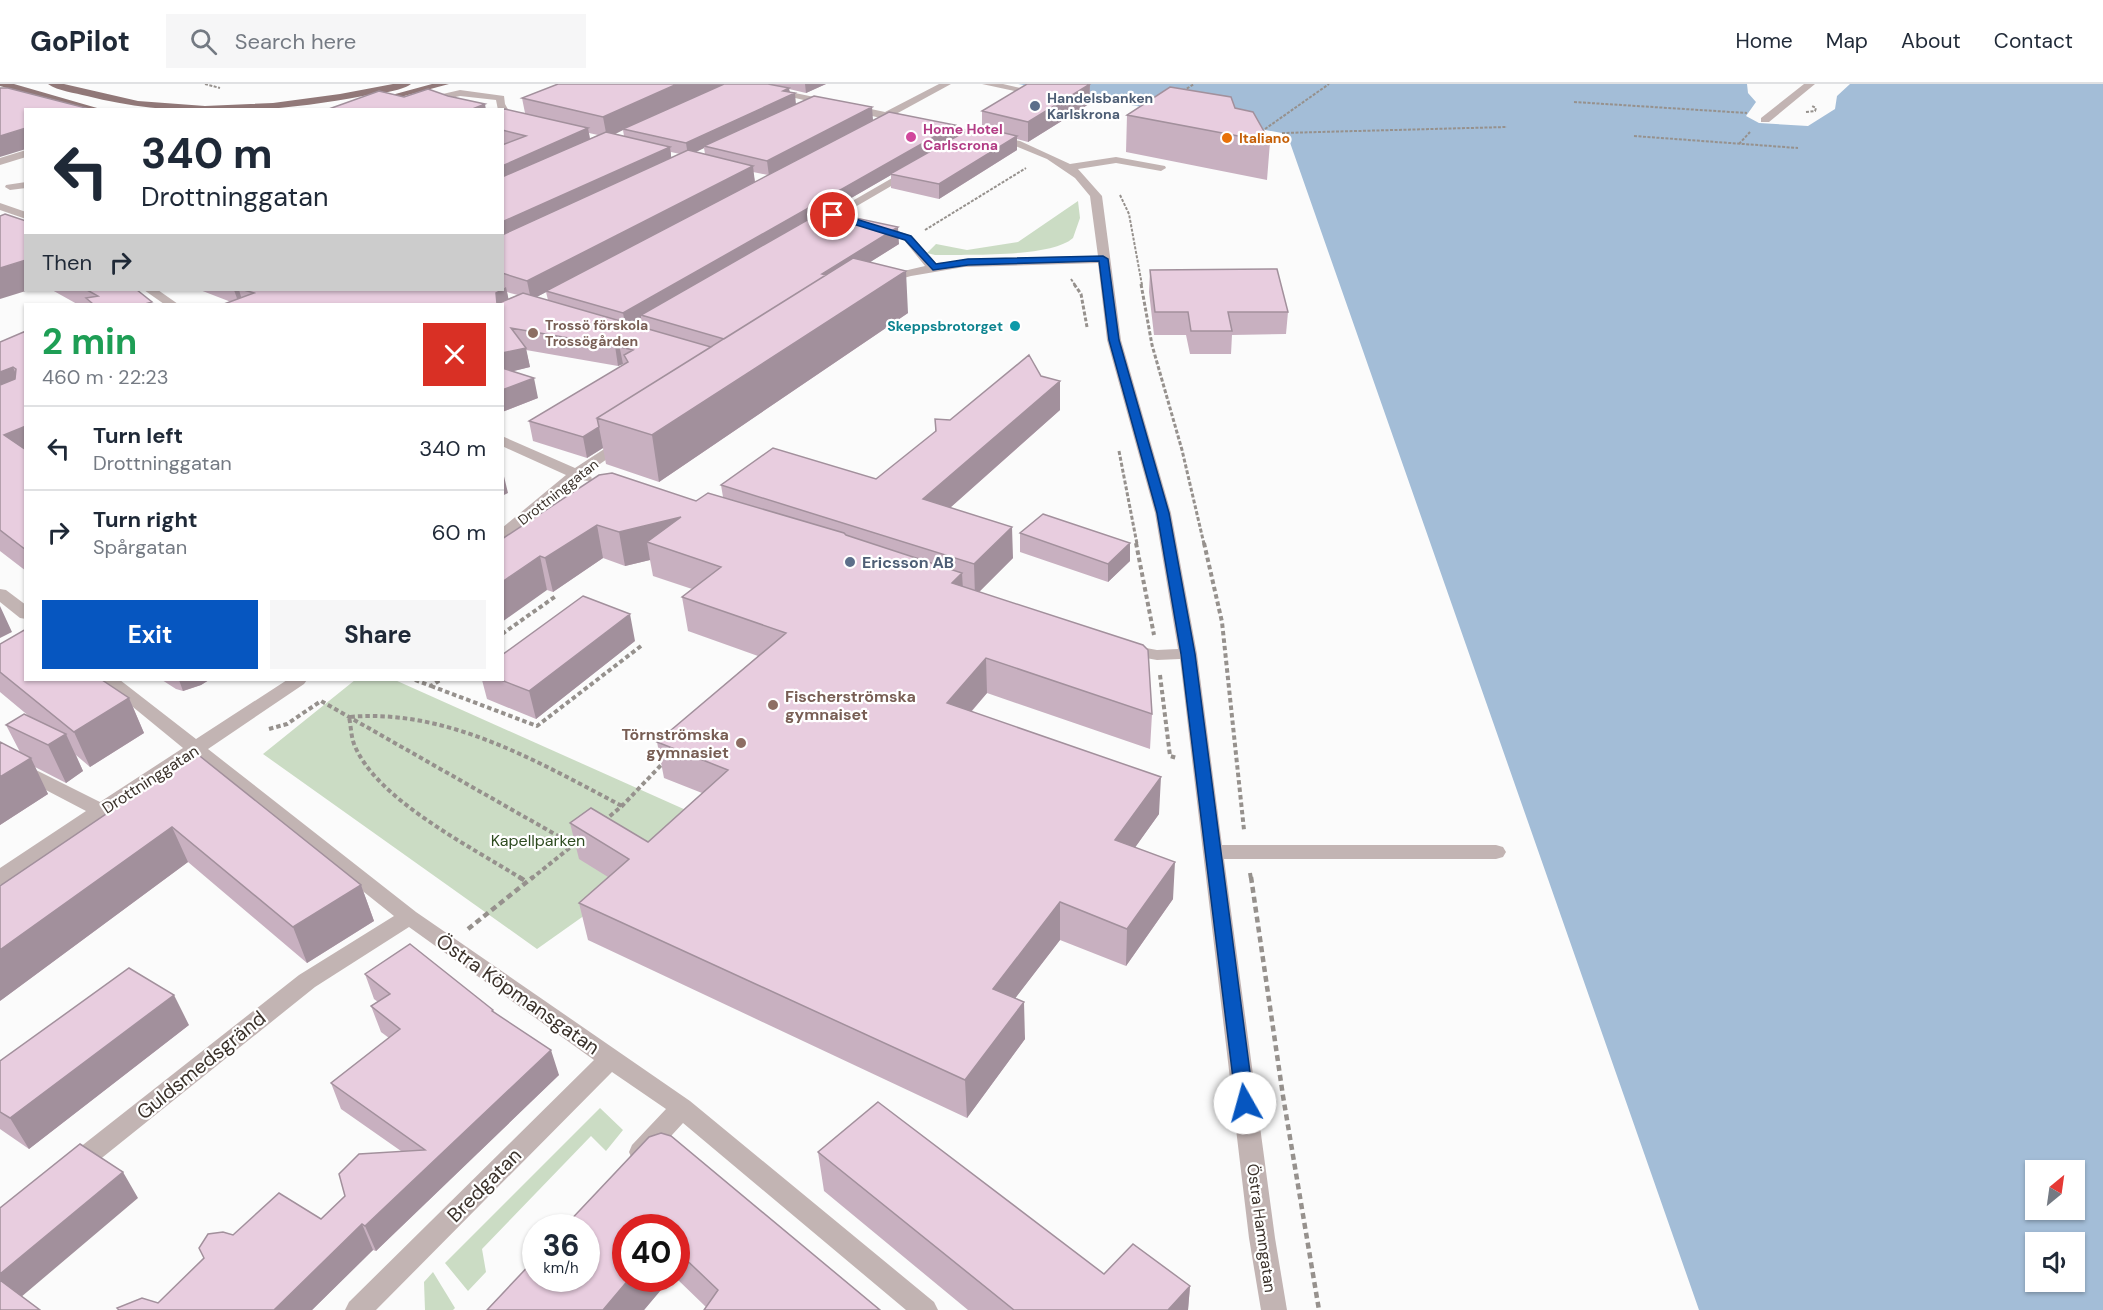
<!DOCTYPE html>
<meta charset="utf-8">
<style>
body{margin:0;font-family:"DM Sans",sans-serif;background:#f6f6f7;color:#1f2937;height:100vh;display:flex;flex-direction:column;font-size:22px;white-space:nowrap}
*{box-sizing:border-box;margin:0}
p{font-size:20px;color:#747a83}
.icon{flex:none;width:33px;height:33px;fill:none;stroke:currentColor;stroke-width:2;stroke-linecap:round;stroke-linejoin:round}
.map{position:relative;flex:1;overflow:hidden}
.details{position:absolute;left:24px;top:219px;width:480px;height:378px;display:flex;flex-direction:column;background:#fff;border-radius:0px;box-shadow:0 2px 4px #0004}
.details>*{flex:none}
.hud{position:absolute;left:24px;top:24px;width:480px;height:183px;border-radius:0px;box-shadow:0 2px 4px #0004;background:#fff;color:#1f2937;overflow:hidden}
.needle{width:39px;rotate:29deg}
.controls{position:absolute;left:2025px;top:1076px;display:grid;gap:12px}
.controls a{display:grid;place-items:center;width:60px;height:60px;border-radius:0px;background:#fff;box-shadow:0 2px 4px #0004;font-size:30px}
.speed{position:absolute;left:522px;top:1130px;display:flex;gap:12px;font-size:30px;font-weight:700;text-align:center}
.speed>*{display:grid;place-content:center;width:78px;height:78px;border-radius:50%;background:#fff;box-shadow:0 2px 4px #0004;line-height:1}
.speed small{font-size:15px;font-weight:400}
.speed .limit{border:9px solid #d22;background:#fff;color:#111}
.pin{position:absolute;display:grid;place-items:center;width:51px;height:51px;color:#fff;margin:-26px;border:3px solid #fff;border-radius:50%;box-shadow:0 2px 6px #0007}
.me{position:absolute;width:66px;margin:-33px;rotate:353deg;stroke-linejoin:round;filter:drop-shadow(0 0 4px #0008)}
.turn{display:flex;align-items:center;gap:21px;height:126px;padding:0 18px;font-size:27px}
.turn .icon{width:78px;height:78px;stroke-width:2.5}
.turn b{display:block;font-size:42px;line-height:51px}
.then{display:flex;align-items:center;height:57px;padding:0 18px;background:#0003;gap:12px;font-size:22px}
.round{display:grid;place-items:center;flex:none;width:63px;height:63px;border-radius:0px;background:#f6f6f7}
.head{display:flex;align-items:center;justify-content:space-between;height:102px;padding:0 18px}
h1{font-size:36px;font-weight:700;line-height:45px;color:#1e9e55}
.cta{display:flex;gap:12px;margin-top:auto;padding:12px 18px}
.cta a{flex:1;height:69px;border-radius:0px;background:#0656c0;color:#fff;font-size:24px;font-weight:700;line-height:69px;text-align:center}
.cta a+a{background:#f6f6f7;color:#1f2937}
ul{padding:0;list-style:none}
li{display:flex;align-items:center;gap:18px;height:84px;padding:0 18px;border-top:2px solid #e0e1e3}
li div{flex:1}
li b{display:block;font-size:22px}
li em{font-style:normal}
header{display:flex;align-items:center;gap:36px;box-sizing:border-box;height:84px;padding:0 30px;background:#fff;border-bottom:2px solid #e0e1e3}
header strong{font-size:28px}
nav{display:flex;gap:33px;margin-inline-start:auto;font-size:21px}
.search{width:420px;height:54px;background:#f6f6f7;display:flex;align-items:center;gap:15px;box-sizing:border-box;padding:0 21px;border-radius:0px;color:#747a83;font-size:22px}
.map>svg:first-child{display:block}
</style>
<header>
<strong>GoPilot</strong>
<div class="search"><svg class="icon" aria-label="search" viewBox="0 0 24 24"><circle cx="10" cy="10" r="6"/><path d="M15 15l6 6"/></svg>Search here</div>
<nav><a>Home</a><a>Map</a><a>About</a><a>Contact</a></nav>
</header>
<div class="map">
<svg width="2103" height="1226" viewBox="0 0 2103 1226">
<rect width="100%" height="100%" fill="#fbfbfb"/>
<path fill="#cbdcc4" d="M1078 117 1080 134 1073 154C1051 174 966 170 935 171L927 169 936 160 967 166 1018 158Z
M355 596H395L715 739 537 865 263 670Z
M600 1024 623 1046 606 1067 591 1052 482 1165 486 1188 468 1207 445 1179Z
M433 1188 455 1224 453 1226H425L424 1198Z"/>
<path fill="#a3bdd7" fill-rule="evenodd" d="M1018 0H1747L1748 9 1756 18 1746 32 1759 39 1808 42 1835 25 1837 12 1850 0H2103V1226H1699L1287 50ZM2036 1086H2074V1125H2036ZM2036 1158H2074V1197H2036Z"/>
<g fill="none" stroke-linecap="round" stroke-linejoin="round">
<path stroke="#96918d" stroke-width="2" stroke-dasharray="3 1.5" stroke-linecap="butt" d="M205 0 220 4
M1183 7 1194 0
M1574 18 1747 29
M1806 28 1815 27 1816 24 1812 22
M1265 45 1329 0
M1282 49 1507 43
M1634 52 1798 64
M1739 60 1750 48
M1120 111 1129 130 1142 201
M925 146 1026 84
M1071 195 1075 201"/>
<path stroke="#96918d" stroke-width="3" stroke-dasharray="4 2" stroke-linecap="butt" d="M1074 200 1081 210 1087 243
M1141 200 1152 261 1182 366 1204 460
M1119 367 1137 460"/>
<path stroke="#96918d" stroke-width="4" stroke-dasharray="4.5 3" stroke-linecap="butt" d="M1136 459 1154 551
M1204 459 1222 538 1244 746
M502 550 556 512
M1160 591 1170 672 1177 674
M415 596 431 602 440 596
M431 602 537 642 641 562
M269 645 287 640 321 617 574 761
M604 737 622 722 665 677
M1250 789 1251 795
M522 795C472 763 376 716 354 660 351 652 351 642 349 633 447 624 538 678 622 722
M531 795 577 758"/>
<path stroke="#96918d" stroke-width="4.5" stroke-dasharray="6 4" stroke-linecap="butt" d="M519 793 527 798
M1251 793 1283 1012 1319 1226
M468 845 533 793"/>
<path fill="#c2b4b3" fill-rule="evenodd" d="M735 0H753L885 28 939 0H951L896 30 1020 57 1070 80 1116 73 1165 82 1166 84 1161 87 1116 79 1078 85 1102 112 1121 256 1171 429 1197 570 1222 761H1496L1503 763 1506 768 1503 773 1496 775H1224L1275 1154 1287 1226H1261L1249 1154 1180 575 1157 576 1118 569 1115 565 1118 561 1124 560 1157 566 1178 565 1155 429 1107 256 1098 179 964 183 911 192 882 200 876 196 878 193 925 182 904 156 871 144V140L875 139 912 152 936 179 991 174 1098 172 1090 112 1075 94 1047 75 1013 61 885 35Z
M982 0H1003L1038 8 1025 16 1020 13 1024 9Z
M1804 0H1815L1769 38H1761V34Z
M460 6 504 12 505 20 514 36 505 38 502 26H498L496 16 460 12 442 16 471 26H452L433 19 434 12Z
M26 66V73L0 81V74Z
M913 82 917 83V87L819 144H811L809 142Z
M26 98V104L10 106 5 103 6 101Z
M0 119 26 128V135L0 126Z
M144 206H158L178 220H164Z
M502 352 575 384 618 356 623 355 630 359 587 389 592 394 590 397 578 396 508 455 502 457V444L566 391 502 362Z
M0 505 6 506 26 521V535L20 534 0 518Z
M100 596H120L196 655 287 596H307L304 600 208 665 416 828 690 1017 934 1218 938 1226H906L683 1039 650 1075 641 1078 632 1075 629 1068 632 1061 666 1025 612 988 376 1226H345L349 1218 594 976 409 843 315 903 83 1089 74 1092 65 1089 62 1082 65 1075 299 891 394 832 195 673 7 799 0 801V784L86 727 0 682V668L100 718 183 664Z"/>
<path fill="#917878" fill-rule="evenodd" d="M0 0H14L104 26H86L0 2Z
M48 0H64L138 17 205 22 273 19 340 10 393 0H411C400 8 377 9 363 12 273 29 176 35 87 12 75 9 58 7 48 0Z
M432 0H449L393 15 388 12Z"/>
</g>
<path fill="#c8b0c0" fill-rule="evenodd" d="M724 0H826L806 9 789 5 790 8 796 20 873 36 955 53 982 43V27L1090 0 1089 20 1028 58 1017 55V66L939 115 891 104V91L827 128 899 160 870 178 908 229 659 398 606 380 603 364 587 374 533 357 529 337 623 281V280L618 282 526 266 530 283 513 287 538 314 502 328V220L231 218 200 206H502V26L525 29 522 14ZM623 46 624 52 615 50ZM589 49 598 51 590 55ZM704 64 705 70 695 68ZM671 68 680 70 671 74ZM753 88 768 91 755 98ZM507 208 510 209 518 211 508 215ZM546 208 548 216 536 213ZM641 235 643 244 631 240Z
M1235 24 1270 58 1267 96 1126 68 1127 31Z
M1150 186 1288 228 1286 250 1232 251 1231 270H1190L1186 251H1154L1149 208Z
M52 206H138H137L153 220H77Z
M26 247V487L0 467V258Z
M1041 292 1060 297V326L950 424 1013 474 979 508 1152 630 1150 665 987 609 972 627 1159 730 1135 763 1173 815 1126 882 1060 856 1015 914 1025 955 967 1034 588 856 579 819 608 793 579 775 570 739 648 758 702 709 664 694 657 658 758 572 688 547 682 513 692 505 653 492 650 476 625 482 603 474 553 508 547 506 502 455 696 417 723 413 721 401 876 395 935 348V335L950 336Z
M1020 449 1130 477 1108 498 1020 468Z
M635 557 536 635 487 615 482 596H502Z
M0 560 129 614 144 649 90 683 76 671 83 687 66 699 35 683 48 710 0 741V658L20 668 6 641 30 633 0 608Z
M162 596H209L201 601 183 607 176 605Z
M196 669 361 801 374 837 307 879 188 778 0 917Z
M365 890 494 929 559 991 376 1167 373 1166 312 1226H118L117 1224 158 1219 233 1151 321 1135 401 1067 341 1025 331 999 389 954 381 948 371 922 378 918 374 915Z
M189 941 29 1065 0 1045V977Z
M661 1049 671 1052 880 1226H704L706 1223 676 1194V1143H626V1194H671L644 1226H487L536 1174V1194H586V1143H564L649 1053Z
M818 1068 1104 1190 1190 1202 1188 1226H968L824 1107Z"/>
<path fill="#a2909c" d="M677 0H724L623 45V46L607 54 603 33Z
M805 0H826L806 9Z
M1090 0 1089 20 1028 58V38Z
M789 4 790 12 795 9 796 21 704 62V64L688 72 686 59Z
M485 20 486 26H470Z
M872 23 873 36 769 92 767 77Z
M955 41V54L890 90 891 91 645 233 641 231V235L626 244 623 229Z
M26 44V65L0 73V52Z
M588 44 591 61 502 100V82Z
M1017 52V66L939 115V100Z
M670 63 672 80 502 158V138Z
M753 82 755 99 531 216 527 197Z
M898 143 899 160 837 199 822 190Z
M26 176V206H29L0 215V184Z
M906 187 908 229 659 398 652 351Z
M506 203 510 222 497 220 496 209Z
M234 206H239L243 219 239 220Z
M619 260 623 280 618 282 615 262Z
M526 264 530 283 502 290V269Z
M13 283 25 312 0 322V288Z
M534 294 538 314 502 328V306Z
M1060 297V326L925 446 923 415Z
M26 342V378L4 351Z
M599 343 603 364 587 374 583 353Z
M502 384 508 409 502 412Z
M681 433 647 458 650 476 625 482 619 448Z
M597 441 603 474 553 508 545 474Z
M1012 443 1013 474 975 512 974 480Z
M1130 459V477L1108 498V480Z
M540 472 547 506 502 538V498Z
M962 489 964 523 952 499Z
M0 522 12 548 0 554Z
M630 530 635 557 536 635 529 607Z
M986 574 987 609 948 654 947 619Z
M179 596H209L201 601 183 607Z
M129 614 144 649 90 683 74 648Z
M66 650 83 687 66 699 48 661Z
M31 674 48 710 0 741V693Z
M1161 693 1159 730 1114 793 1115 756Z
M172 743 188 778 0 917V866Z
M1175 778 1173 815 1126 882 1127 845Z
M361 801 374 837 307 879 293 843Z
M1060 818V856L994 942 993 905Z
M174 911 189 941 29 1065 10 1034Z
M1024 918 1025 955 967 1034 965 996Z
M551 966 559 991 376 1167 365 1142Z
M123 1088 138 1114 14 1219 0 1198V1190Z
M362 1140 373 1166 312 1226H274Z
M630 1194H671L644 1226H603Z
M1190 1202 1188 1226H1168Z"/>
<path fill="#e8cddf" stroke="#a2909c" stroke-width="1.5" d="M558 0H677L603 33 522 14Z
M724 0H768L789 4 783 7 795 9 686 59 623 45Z
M1027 0H1090L1028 38 982 27Z
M1170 3 1231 13 1235 24 1253 28 1270 58 1127 31Z
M0 4H8L86 24 83 26H26V44L0 52Z
M428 5 448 12 485 20 470 26H326L379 7 404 13Z
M814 12 872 23 767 77 704 62Z
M505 25 588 44 502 82V61L526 52 502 46V26Z
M889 28 955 41 623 229 546 207Z
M975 42 1017 52 939 100 890 90Z
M606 48 670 63 502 138V93Z
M688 66 753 82 527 197 502 189V151Z
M823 127 898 143 822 190 826 191 724 255 641 231Z
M5 130 26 137V176L0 184V132Z
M853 174 906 187 652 351 597 334Z
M1277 185 1288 228H1228L1232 247H1191L1188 228H1155L1150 186Z
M87 206H137L152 218 145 220H91H93L86 214 98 212Z
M244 206H502L496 209 497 220 523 209 711 263 597 334 599 343 583 353 529 337 628 278 624 271 633 266 621 263 619 260 615 262 511 244 526 264 502 269V220H224L254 209Z
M26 247V342L4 351 26 366V466L0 446V301L15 295 16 285 13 283 0 288V258Z
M1029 271 1041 292 1060 297 923 415 1012 443 974 480 721 401 773 364 876 395 936 347 935 335 950 336Z
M502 284 534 294 502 306Z
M612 389 696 417 708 409 844 449 846 451 962 489 952 499 1143 561 1148 566 1152 630 986 574 947 619 1161 693 1115 756 1175 778 1127 845 1060 818 993 905 1024 918 965 996 579 819 629 775 570 739 591 724 648 758 728 686 657 658 786 549 682 513 721 483 647 458 681 433 619 448 597 441 545 474 540 472 502 498V455L599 391Z
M1043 430 1130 459 1108 480 1020 449Z
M583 512 630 530 529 607 501 596H502V571Z
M26 545V596H102L129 614 74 648 0 588V560Z
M24 630 66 650 48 661 6 641Z
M0 658 31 674 0 693Z
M196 669 361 801 293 843 172 743 0 866V802Z
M410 860 493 926 492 927 551 966 365 1142 362 1140 274 1226H119L117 1224 142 1214 158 1219 204 1174 199 1164 208 1150 223 1148 233 1151 279 1109 321 1135 345 1112 339 1090 359 1070 425 1066 331 999 400 945 371 922 390 910 365 890Z
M129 884 174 911 10 1034 0 1028V977Z
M878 1018 1104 1190 1133 1160 1190 1202 1168 1226H1014L818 1068Z
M661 1049 671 1052 880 1226H704L718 1206 676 1166V1143H626V1194H630L603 1226H487L536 1174V1194H586V1143H564L649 1053Z
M80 1060 123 1088 0 1190V1124Z
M0 1196 40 1226H0Z"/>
<path fill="#0656c0" stroke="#04387d" stroke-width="1.5" d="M833 128 911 152 936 180 968 175 1103 172 1108 175 1119 256 1169 429 1195 570 1254 1019 1252 1024 1245 1026 1239 1024 1236 1019 1181 570 1157 429 1109 256 1099 177 968 181 933 186 905 156 830 133V129Z"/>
<g fill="#5c6f8a" stroke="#fff" stroke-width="2">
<circle cx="1035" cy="22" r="6"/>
<circle cx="850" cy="478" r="6"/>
</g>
<circle fill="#d1479c" stroke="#fff" stroke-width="2" cx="911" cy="53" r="6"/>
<circle fill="#e8710a" stroke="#fff" stroke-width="2" cx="1227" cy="54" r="6"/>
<circle fill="#0f9aa8" stroke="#fff" stroke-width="2" cx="1015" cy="242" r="6"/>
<g fill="#8d6e63" stroke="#fff" stroke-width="2">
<circle cx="533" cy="249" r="6"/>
<circle cx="773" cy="621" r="6"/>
<circle cx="741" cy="659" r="6"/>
</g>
<g text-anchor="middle" stroke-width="4.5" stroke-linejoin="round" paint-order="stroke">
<g font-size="14" font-weight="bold" fill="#4e5e75" stroke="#fff" text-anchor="start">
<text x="1047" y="19">Handelsbanken<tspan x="1047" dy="16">Karlskrona</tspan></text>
</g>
<g font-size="14" font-weight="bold" fill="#b23c85" stroke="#fff" text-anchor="start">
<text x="923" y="50">Home Hotel<tspan x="923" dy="16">Carlscrona</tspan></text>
</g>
<g font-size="14" font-weight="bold" fill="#c56008" stroke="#fff" text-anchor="start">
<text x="1239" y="59">Italiano</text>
</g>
<g font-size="14" font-weight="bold" fill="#785e54" stroke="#fff" text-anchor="start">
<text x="545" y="246">Trossö förskola<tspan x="545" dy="16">Trossögården</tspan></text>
</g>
<g font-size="14" font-weight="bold" fill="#0d838f" stroke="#fff" text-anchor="end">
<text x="1003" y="247">Skeppsbrotorget</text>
</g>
<g font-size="14" fill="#3b322b" stroke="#fff">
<text transform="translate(558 408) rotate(-38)" y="5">Drottninggatan</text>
</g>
<g font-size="16" font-weight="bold" fill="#4e5e75" stroke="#fff" text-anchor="start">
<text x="862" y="484">Ericsson AB</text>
</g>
<g font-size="16" font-weight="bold" fill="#785e54" stroke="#fff" text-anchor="start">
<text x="785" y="618">Fischerströmska<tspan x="785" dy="18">gymnaiset</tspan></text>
<text x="729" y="656" text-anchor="end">Törnströmska<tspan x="729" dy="18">gymnasiet</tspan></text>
</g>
<g font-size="16" fill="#3b322b" stroke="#fff">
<text transform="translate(150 695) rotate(-33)" y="6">Drottninggatan</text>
<text transform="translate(1262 1144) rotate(82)" y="6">Östra Hamngatan</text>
</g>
<g font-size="16" fill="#2e4b20" stroke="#fff">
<text x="538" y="762">Kapellparken</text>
</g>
<g font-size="20" fill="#3b322b" stroke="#fff">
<text transform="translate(518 910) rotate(35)" y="7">Östra Köpmansgatan</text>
<text transform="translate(201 981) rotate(-39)" y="7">Guldsmedsgränd</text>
<text transform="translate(484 1101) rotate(-45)" y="7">Bredgatan</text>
</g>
</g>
</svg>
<div class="controls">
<a><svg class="needle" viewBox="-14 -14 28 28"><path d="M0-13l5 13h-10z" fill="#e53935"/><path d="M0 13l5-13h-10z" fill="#747a83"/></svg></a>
<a><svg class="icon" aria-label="sound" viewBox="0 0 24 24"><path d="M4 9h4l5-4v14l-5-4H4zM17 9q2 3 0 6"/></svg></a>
</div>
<div class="speed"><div>36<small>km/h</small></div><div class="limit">40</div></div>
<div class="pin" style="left:833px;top:131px;background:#d93025"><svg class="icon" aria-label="arrive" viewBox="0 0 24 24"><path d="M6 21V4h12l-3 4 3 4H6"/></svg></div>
<svg class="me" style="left:1245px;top:1019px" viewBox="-20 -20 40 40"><circle r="19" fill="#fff"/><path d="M0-13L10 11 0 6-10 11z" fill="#0656c0"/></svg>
<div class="hud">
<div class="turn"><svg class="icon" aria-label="left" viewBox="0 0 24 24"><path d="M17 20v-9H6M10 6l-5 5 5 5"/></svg><div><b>340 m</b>Drottninggatan</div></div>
<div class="then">Then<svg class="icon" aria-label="right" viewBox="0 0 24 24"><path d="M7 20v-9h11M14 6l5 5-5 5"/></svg></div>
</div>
<section class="details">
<div class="head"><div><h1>2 min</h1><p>460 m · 22:23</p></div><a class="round" style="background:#d93025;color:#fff"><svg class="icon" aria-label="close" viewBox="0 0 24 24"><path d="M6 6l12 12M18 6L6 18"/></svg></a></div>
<ul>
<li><svg class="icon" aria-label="left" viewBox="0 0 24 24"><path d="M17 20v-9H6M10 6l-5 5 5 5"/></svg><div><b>Turn left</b><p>Drottninggatan</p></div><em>340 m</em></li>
<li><svg class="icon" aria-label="right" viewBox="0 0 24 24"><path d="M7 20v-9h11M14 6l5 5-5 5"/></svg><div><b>Turn right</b><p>Spårgatan</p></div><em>60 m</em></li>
</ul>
<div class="cta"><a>Exit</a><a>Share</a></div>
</section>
</div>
